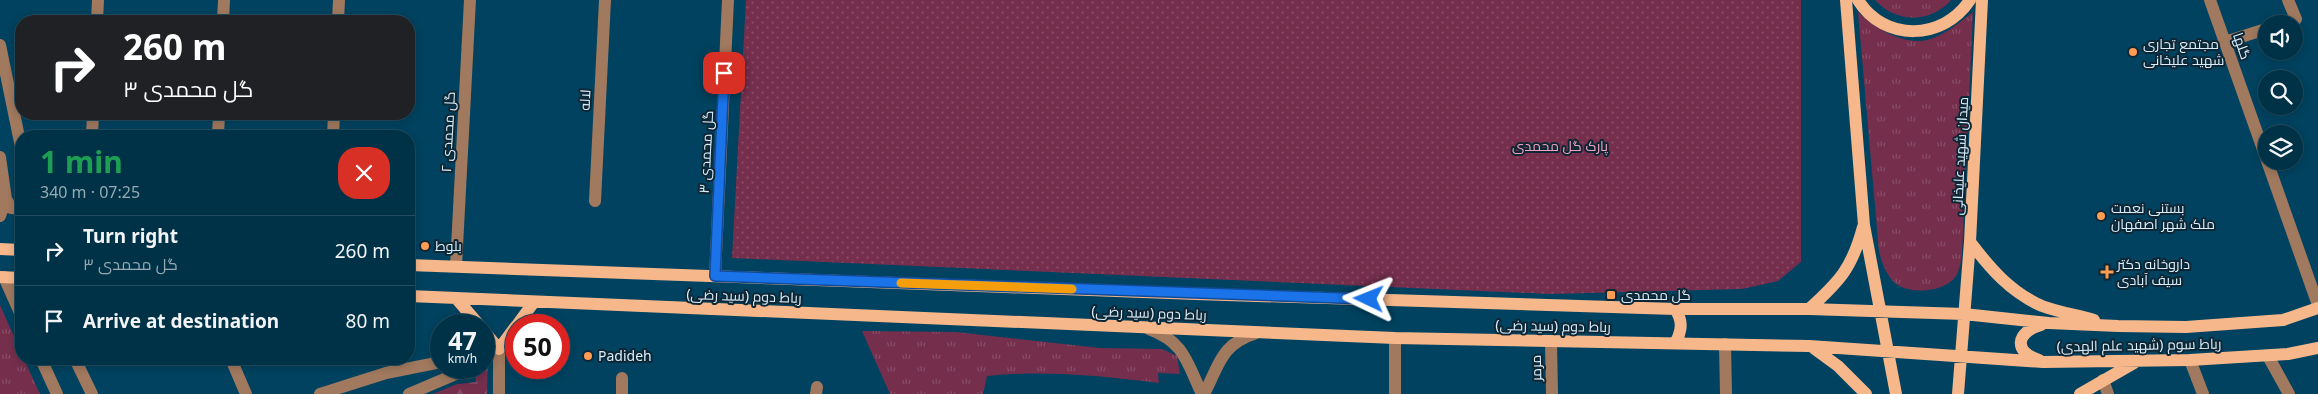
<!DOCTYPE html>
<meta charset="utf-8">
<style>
body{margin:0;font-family:"Noto Sans",Cairo,sans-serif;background:#0a3a4e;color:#f1f3f6;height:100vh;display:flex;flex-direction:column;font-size:19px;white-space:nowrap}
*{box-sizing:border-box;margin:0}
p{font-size:16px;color:#95aab4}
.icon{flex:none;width:28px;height:28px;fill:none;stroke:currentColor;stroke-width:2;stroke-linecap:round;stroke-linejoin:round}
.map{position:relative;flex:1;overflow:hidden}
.side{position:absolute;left:15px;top:130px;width:400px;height:235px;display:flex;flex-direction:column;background:#003247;border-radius:20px;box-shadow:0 2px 8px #0003,0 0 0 1px #224d60}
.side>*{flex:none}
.top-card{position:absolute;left:15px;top:15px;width:400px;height:105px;border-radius:20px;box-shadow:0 2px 8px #0003,0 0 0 1px #224d60;background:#202124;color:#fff;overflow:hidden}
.tools{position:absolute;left:2258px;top:15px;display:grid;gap:10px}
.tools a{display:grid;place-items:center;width:45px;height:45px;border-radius:50%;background:#003247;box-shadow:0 2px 8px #0003,0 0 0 1px #224d60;font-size:25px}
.speed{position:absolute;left:430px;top:314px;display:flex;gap:10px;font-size:25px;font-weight:700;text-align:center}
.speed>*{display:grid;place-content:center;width:65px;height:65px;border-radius:50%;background:#003247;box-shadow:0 2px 8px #0003,0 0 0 1px #224d60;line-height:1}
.speed small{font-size:12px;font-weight:400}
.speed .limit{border:8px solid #d22;background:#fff;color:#111}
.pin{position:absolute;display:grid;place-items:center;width:42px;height:42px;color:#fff;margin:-21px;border-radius:10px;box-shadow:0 2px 8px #0006}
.me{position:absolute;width:55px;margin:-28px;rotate:272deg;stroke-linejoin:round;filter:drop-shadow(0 0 4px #0008)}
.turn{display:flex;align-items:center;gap:18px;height:105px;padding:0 25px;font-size:22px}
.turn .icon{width:65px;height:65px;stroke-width:2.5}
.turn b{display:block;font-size:35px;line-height:42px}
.round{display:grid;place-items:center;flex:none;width:52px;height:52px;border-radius:20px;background:#0a3a4e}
.summary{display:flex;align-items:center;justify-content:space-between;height:85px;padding:0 25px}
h1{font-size:30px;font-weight:700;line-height:38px;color:#1e9e55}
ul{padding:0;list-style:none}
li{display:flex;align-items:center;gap:15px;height:70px;padding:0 25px;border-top:1px solid #224d60}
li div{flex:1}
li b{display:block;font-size:19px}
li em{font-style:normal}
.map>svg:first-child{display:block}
</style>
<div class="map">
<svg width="2318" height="394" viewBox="0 0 2318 394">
<defs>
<pattern id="grass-tufts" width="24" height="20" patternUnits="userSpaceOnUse" patternTransform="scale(1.25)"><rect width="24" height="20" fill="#752f4d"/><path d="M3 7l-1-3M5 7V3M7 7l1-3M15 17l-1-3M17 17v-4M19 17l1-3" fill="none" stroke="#884d68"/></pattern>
<pattern id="forest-firs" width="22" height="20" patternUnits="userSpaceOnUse" patternTransform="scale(1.25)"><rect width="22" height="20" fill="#752f4d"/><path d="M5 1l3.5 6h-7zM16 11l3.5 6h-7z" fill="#884d68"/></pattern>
<pattern id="park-dots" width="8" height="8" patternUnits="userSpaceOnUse" patternTransform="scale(1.25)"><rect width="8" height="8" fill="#752f4d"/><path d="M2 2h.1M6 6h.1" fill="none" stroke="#884d68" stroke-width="1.8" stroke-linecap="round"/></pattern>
</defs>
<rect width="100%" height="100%" fill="#00425f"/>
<path fill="url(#grass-tufts)" d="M1875 0H1951C1930 24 1896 23 1875 0Z
M1858 12C1875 28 1902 45 1927 40 1944 36 1960 22 1973 12L1962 253C1961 260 1960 270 1956 276 1945 293 1905 296 1892 280 1885 272 1882 262 1879 252Z
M0 305 21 352V359H24L40 394H0Z
M862 331 956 332 1100 348 1162 349 1177 356 1180 374 1158 373 1159 383C1102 376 1044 370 987 376L983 394H890Z"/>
<path fill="url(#forest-firs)" d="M484 350 488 354 487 394H433L457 384 476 382 475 368H484Z"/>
<path fill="url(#park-dots)" d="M746 0H1801V262L1778 281 1742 289 1550 294 732 258Z"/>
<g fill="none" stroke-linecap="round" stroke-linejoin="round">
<path stroke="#a0795e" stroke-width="12" d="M2210 0 2266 158
M97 21 98 0
M223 21 224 0
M338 21 339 0
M2282 24 2296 19 2288 0
M2225 42 2266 29
M0 45 21 147
M92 136 93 114
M218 136 219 114
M333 136 334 114
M0 157 6 199 0 216
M2267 161 2318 305
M6 199 11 208 21 209
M595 201 605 0
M456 266 470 0
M715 276 728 0
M4 277 21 315
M1149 329C1185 342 1187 363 1202 394
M1551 341 1552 394
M1725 344 1726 394
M499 349V394
M2268 356 2289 394
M41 359 57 394
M75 359 92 394
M231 359 246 394
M2190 360 2203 394
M2103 380 2108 394
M320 394 386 373 441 362
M409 394 456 374 458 368
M622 394V378
M816 394 817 387
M1204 394C1220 364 1220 345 1256 333
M1395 394V338"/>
<path stroke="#f6b78b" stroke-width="12" d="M1846 0 1864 225 1896 394
M1858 0C1884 42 1943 41 1970 0
M1970 242C1990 268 2010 292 2042 306 2058 312 2077 315 2094 320
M0 249 21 250
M409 265 1196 294 1675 309H1809L1964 314 2049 323 2118 326 2186 327 2283 320 2318 308
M0 277 21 278
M409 296 1395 338 1809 346 2043 362 2190 360 2288 354 2318 348
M456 298 479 325
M1675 309C1683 321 1682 329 1676 342
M1809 309C1840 281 1852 268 1863 227
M517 325 534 302
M484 331 499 349 516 326
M1812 347 1838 366 1866 394
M2039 360C2013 352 2016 332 2041 325
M1958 394 1970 242 1982 0
M2080 394 2134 363"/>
</g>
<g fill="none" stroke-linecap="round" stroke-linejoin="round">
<defs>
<path id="route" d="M724 73 715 276 1369 299"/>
</defs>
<use href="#route" stroke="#114b97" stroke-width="12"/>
<use href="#route" stroke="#1a73e8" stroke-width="9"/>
<path stroke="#f59e0b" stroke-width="9" d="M901 283 1072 289"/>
</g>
<g fill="#fd9d54" stroke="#0f2634" stroke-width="2">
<circle cx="2133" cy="52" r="5"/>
<circle cx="2101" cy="216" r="5"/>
<circle cx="425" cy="246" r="5"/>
<path d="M2104.5 264.5h5v5h5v5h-5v5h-5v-5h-5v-5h5z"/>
<rect x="1606" y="290" width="10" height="10" rx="2.5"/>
<circle cx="588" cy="356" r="5"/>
</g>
<g text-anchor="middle" stroke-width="4" stroke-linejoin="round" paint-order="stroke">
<g font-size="14" fill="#d9effe" stroke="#0f2634" text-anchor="start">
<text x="2143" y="49">مجتمع تجاری<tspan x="2143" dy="16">شهید علیخانی</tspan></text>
<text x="2111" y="213">بستنی نعمت<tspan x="2111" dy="16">ملک شهر اصفهان</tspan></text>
<text x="435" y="251">بلوط</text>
<text x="2117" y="269">داروخانه دکتر<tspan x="2117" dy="16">سیف آبادی</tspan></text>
<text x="1621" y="300">گل محمدی</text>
<text x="598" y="361">Padideh</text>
</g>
<g font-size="14" fill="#d9effe" stroke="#0f2634">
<text transform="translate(2242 46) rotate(71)" y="5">گلها</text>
<text transform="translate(585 100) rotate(-87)" y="5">لاله</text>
<text transform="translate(448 132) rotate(-87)" y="5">گل محمدی ۲</text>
<text transform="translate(706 152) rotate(-87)" y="5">گل محمدی ۳</text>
<text transform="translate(1960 156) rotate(-87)" y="5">میدان شهید علیخانی</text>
<text transform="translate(744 296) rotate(2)" y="5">رباط دوم (سید رضی)</text>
<text transform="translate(1149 313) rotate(2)" y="5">رباط دوم (سید رضی)</text>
<text transform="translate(1553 326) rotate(1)" y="5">رباط دوم (سید رضی)</text>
<text transform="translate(2139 345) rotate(-1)" y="5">رباط سوم (شهید علم الهدی)</text>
<text transform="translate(1536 368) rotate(-91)" y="5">مرمر</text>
</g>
<g font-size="14" fill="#f3a3c1" stroke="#0f2634">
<text x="1560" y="151">پارک گل محمدی</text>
</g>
</g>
</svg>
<div class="tools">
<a><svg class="icon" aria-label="sound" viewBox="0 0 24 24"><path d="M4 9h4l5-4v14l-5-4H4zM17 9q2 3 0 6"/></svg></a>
<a><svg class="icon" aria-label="search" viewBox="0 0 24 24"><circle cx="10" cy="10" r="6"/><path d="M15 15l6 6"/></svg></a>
<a><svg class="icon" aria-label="layers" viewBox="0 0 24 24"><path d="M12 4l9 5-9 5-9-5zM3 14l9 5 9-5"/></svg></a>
</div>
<div class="speed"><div>47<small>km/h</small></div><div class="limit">50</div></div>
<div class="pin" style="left:724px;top:73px;background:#d93025"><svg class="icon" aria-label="arrive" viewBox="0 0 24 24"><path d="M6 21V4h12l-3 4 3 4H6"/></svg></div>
<svg class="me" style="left:1369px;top:299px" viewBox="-20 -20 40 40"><path d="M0-17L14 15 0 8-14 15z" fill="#1a73e8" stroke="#fff" stroke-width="4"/></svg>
<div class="top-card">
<div class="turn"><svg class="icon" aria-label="right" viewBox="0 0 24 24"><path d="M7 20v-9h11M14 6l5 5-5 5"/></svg><div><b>260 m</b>گل محمدی ۳</div></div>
</div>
<section class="side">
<div class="summary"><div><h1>1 min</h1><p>340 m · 07:25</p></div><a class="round" style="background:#d93025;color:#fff"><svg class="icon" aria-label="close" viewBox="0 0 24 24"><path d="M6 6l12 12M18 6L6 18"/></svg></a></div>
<ul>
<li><svg class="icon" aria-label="right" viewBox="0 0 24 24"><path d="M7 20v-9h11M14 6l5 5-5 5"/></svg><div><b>Turn right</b><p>گل محمدی ۳</p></div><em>260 m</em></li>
<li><svg class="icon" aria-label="arrive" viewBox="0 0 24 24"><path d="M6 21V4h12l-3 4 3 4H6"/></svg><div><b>Arrive at destination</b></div><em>80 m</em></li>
</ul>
</section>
</div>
